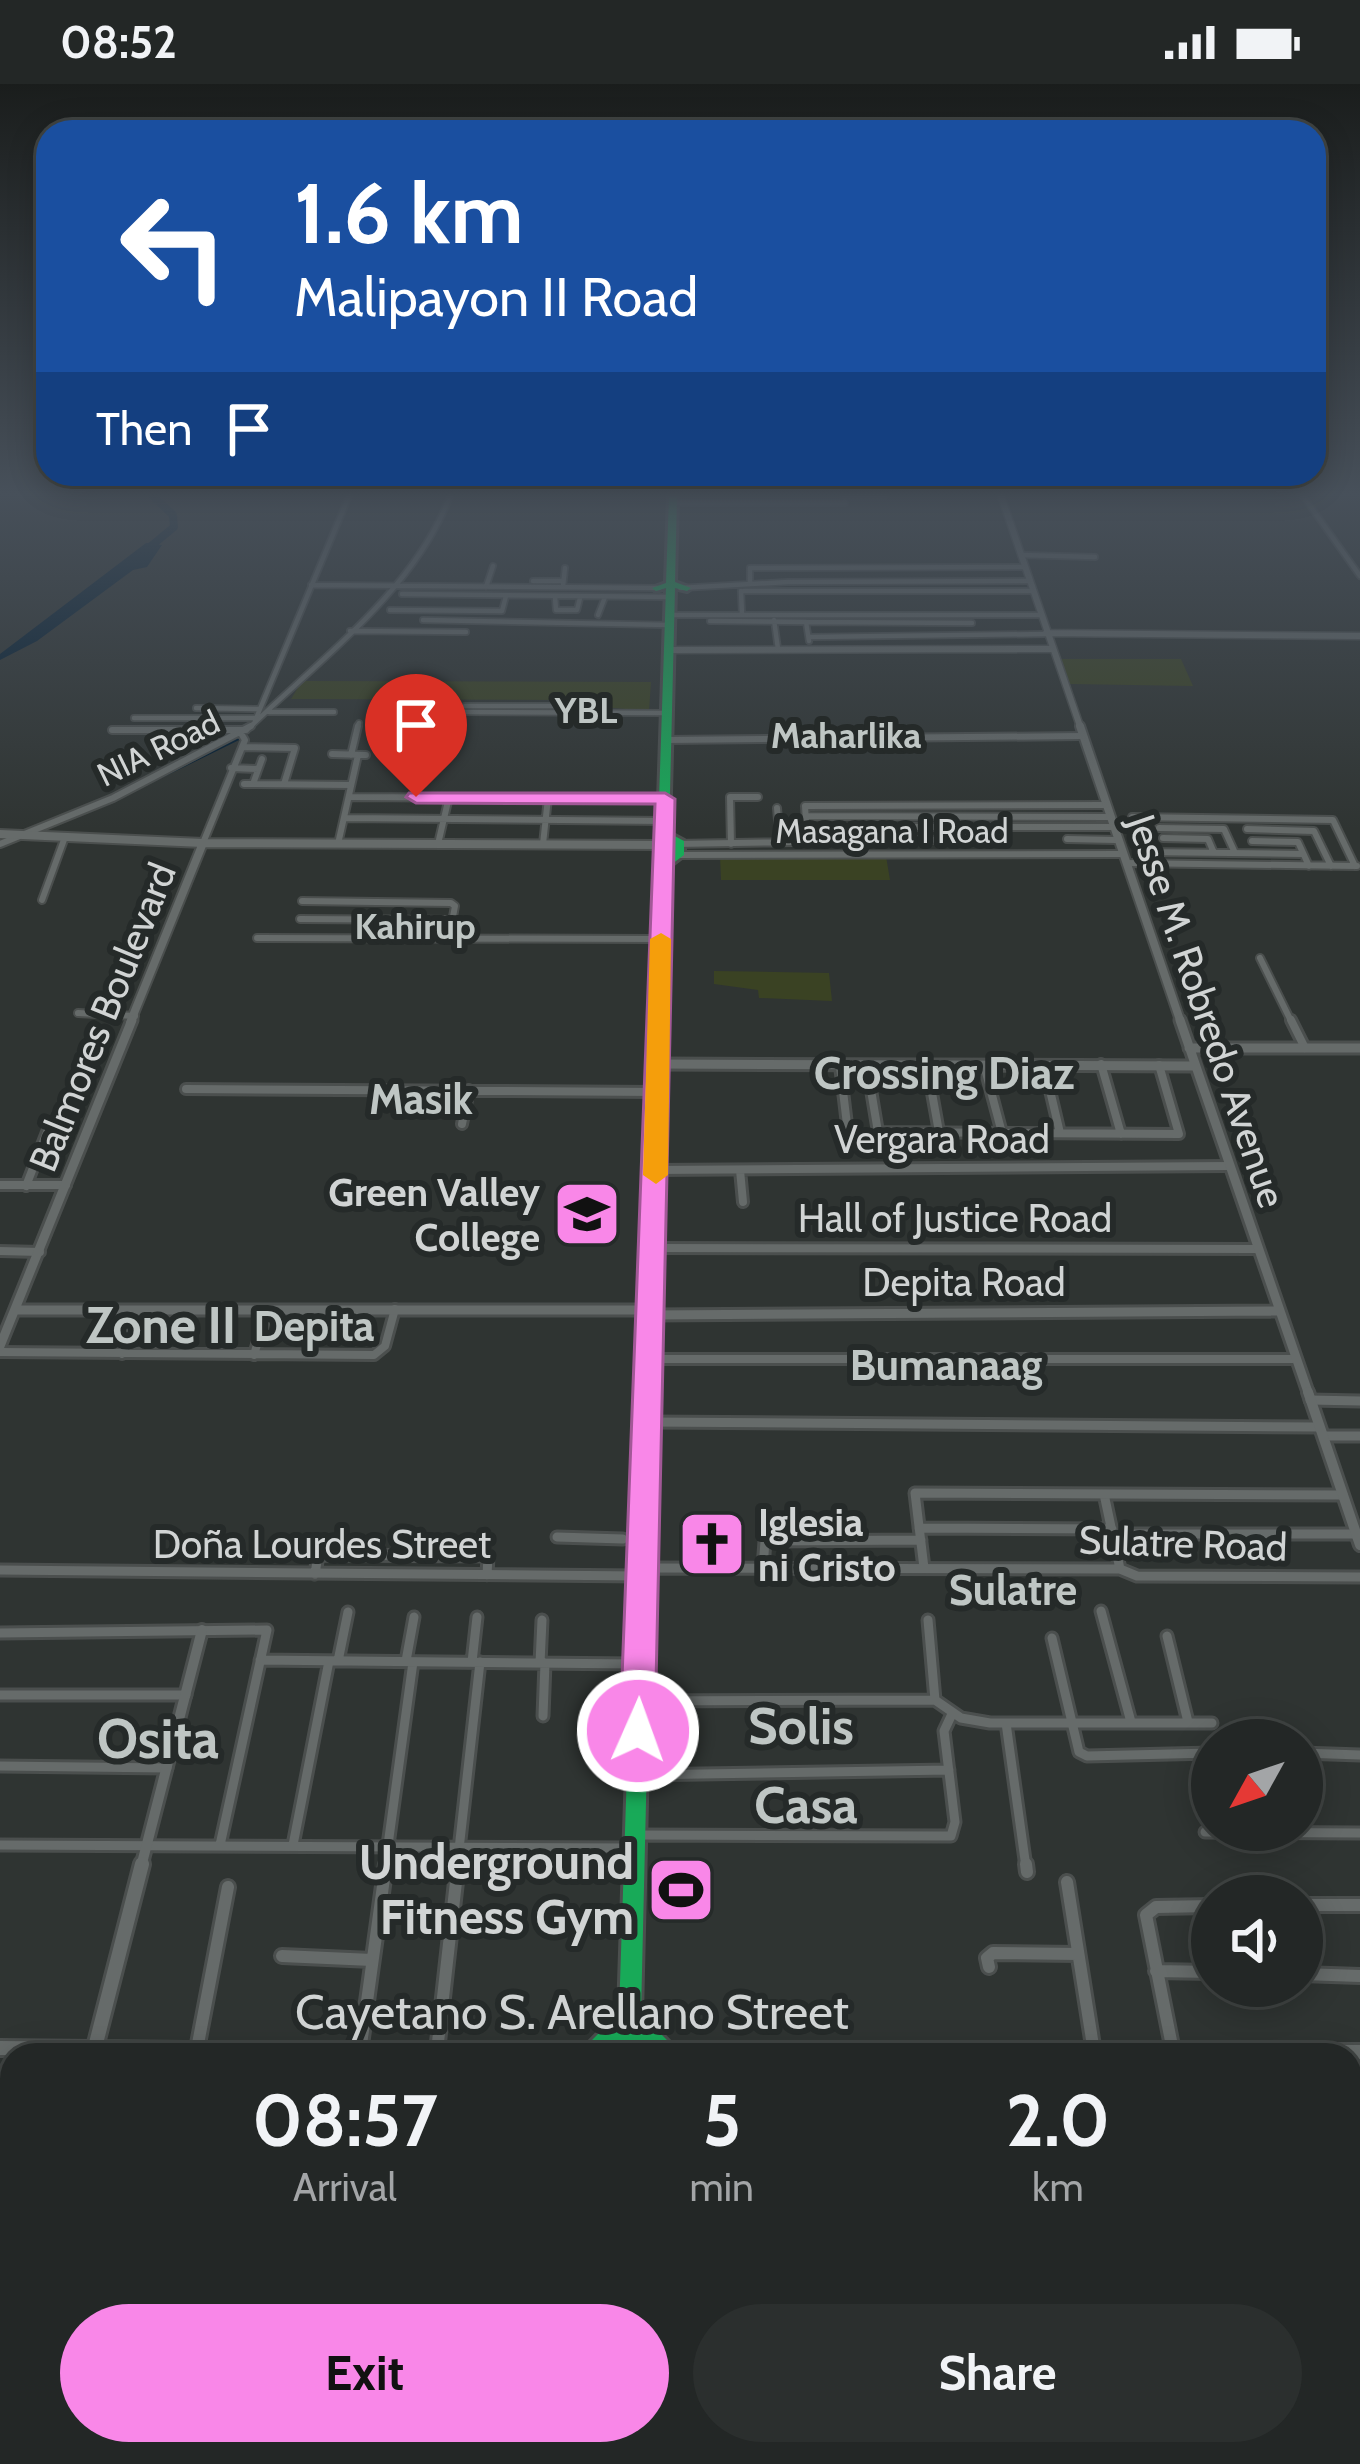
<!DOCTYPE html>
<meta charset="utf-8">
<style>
body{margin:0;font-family:Cabin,sans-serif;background:#2b2f2e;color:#f1f3f6;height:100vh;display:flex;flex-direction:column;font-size:45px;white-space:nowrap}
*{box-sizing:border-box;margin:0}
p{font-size:39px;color:#a3a5a7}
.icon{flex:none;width:66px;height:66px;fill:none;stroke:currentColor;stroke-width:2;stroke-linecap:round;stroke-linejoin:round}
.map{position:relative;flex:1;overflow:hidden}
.panel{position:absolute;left:0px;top:1959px;width:1362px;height:423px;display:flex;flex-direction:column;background:#232726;border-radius:36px 36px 0 0;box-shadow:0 6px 30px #0003,0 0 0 3px #404443}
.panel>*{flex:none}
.banner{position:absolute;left:36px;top:36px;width:1290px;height:366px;border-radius:36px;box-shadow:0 6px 30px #0003,0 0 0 3px #404443;background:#1a4fa0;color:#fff;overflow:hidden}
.needle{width:78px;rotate:230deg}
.tools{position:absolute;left:1191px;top:1635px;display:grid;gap:24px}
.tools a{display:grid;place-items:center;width:132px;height:132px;border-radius:50%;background:#232726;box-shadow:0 6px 30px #0003,0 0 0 3px #404443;font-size:60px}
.pin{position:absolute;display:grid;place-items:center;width:102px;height:102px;color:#fff;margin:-123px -51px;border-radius:50% 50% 50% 0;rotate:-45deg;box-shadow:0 0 12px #0007}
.pin .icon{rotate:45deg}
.me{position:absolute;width:132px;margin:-66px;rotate:2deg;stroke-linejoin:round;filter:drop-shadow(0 0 9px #0008)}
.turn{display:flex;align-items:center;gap:42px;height:252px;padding:0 60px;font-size:54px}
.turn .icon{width:156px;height:156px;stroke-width:2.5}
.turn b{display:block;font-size:84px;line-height:102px}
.then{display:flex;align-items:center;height:114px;padding:0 60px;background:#0003;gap:24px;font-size:45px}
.eta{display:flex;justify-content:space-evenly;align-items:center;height:204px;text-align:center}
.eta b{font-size:72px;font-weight:700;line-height:84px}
.primary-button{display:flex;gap:24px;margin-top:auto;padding:24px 60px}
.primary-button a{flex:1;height:138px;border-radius:72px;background:#f987e8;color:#111;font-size:48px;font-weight:700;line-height:138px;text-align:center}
.primary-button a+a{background:#2b2f2e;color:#f1f3f6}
.status{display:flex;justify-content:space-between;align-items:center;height:84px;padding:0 60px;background:#232726;direction:ltr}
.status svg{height:33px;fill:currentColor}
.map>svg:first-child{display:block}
</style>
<div class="status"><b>08:52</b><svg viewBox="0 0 49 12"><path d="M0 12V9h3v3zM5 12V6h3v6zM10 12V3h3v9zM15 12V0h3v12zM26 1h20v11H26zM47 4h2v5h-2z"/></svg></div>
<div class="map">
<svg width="1360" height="2380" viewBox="0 0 1360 2380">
<rect width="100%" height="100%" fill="#2f3432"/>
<path fill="#3a4223" d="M1059 575H1181L1193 602 1069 600Z
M302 597 651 598 649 627 577 621 576 616 291 615Z
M720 772H886L890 796H721Z
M714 887 829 889 832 917 759 914 758 906 714 900Z"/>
<path fill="#001c31" d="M146 459 162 461 147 483 133 486 37 557 0 576V570Z"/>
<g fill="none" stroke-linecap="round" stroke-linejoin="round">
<path stroke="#001c31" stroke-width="3" d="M436 448 452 412
M146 700 240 654"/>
<path stroke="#001c31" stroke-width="8" d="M145 467 174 443 173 431 153 412"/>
<defs>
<path id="street-far4" d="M845 412H885
M1303 412 1360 492
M672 419H845L844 412
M1021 471 1095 473
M533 497H563
M750 498V484L1025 483
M311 501 659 504
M563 502 565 484
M486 503 493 482
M680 504 788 498 1030 497
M741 507 742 531
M744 507H1033
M402 510 670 513
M555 513 556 526H577L580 514
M390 526 502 527 506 512
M598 531 605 513
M670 531H1041
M423 536 669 541
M774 536 778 565
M710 537 806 538
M350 547 466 548
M809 553 1047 550
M809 557 806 538 972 539
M465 622H565L568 629
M196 624 258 625
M269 628H334
M457 628 667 629
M134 634H255
M255 637 349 412
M248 645C318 577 415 506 450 412
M357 645 359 639"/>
<path id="street-far3" d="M112 646H246
M666 656 1081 652
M242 663 295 664 284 700
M332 670 366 671
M351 671 358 642
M231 684 258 685
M244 700 350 701
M253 700 262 675
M351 713 665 715
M777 724 780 760
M806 732 1109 733
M344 734 665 737
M806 743H946
M958 743H1112
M1159 744 1224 745 1235 769
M1247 745 1314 747 1331 782
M807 754 805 722 1104 721
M1163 754 1208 755 1214 769
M1067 755 1116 756
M1252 757 1298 758 1309 782
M203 759 245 656 242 651
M0 760 113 714 251 642
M338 760 358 671
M438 760 449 713
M543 760 548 714
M675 760 983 755
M731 760 730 713H758
M1303 770 1145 768 1132 733 1333 736 1355 782
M678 771 1121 770
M1126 779 1357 782
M42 816 65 753
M302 817 451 819 455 822 449 854
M300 835 452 836
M257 854 659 855
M1260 874 1292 939
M78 929 135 932"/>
<path id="street-far2" d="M1291 936 1305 964
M1101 980 1121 1050
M927 981 939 1048
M984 981 1002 1049
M1044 981 1060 1049
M840 982 848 1049
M867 982 878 1048 1179 1050 1159 981
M186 1005 656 1008
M462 1040 469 1006
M656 1086 1229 1082
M740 1086 743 1118
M0 1101H66
M26 1102 49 1043
M654 1164 1256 1165
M0 1167 40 1168
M0 1268 374 1271 385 1262 395 1225
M122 1270 138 1226
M254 1271 267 1226
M650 1275H1296"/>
<path id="street-far1" d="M1310 1316 1360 1317
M649 1338 1319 1343
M1324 1352H1360
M1104 1410 1120 1485
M919 1444 1112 1445
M1113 1450H1356
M557 1453 623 1455
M645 1484 1120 1485 1137 1492 1360 1493
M763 1484 765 1457 921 1456
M924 1484 915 1409 1343 1411
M0 1486 640 1492
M315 1490 318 1471 488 1472 487 1491
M1101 1527 1131 1638
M928 1536 935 1616
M0 1549 267 1546 220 1761
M1167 1552 1188 1638
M1052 1554 1079 1668 1087 1672 1212 1669
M260 1576 636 1580
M338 1577 348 1528
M406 1577 414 1533
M472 1578 477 1533
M540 1579 542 1536
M0 1611H186
M640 1617 935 1616 961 1634 990 1639H1212
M543 1632 545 1579
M1006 1639 1026 1783
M1302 1669 1360 1671
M0 1682 167 1684
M638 1691 949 1686
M1205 1748 1360 1749
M636 1751 951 1752 955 1738 944 1647 952 1630
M0 1761 633 1764
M293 1761 329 1577
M385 1783 413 1578
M457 1783 480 1578"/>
<path id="street" d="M1026 1780 1027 1788
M1067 1798 1094 1968
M1302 1821H1360
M282 1872 372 1876
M989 1883 987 1874 993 1869 1078 1870
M1156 1887 1212 1888
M1302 1890 1360 1892
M197 1965 228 1803
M437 1967 458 1780
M1173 1967 1146 1831 1156 1823 1212 1822
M360 1968 386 1780
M0 2024H12
M1350 2066H1360
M0 2091H12
M0 2267H12
M1029 2370 1031 2380
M1129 2370 1130 2380"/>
<path id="secondary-far4" d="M1001 412 1081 645
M1046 549 1360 552
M669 566 1051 565"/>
<path id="secondary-far3" d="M1080 642 1181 939
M0 750 203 759 664 761
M130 939 203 759"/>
<path id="secondary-far2" d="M1180 936 1309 1311
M1189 964H1360
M658 980 1195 982
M15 1226H651
M651 1231 1278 1227
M0 1262 132 936"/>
<path id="secondary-far1" d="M1308 1308 1360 1461
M141 1783 202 1546"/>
<path id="secondary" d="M0 1964 629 1971 1360 1968
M93 1971 142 1780
M0 2165H12
M1350 2172H1360
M840 2370 841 2380
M2 2380 12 2331
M186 2380 188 2370
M389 2380 390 2370"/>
<path id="highway" d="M669 412H677L675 498 691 504 687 507 675 504 669 749 684 757V771L668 783 641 1930 674 1963 677 1971H651L640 1960V1971H618V1961L609 1971H582L585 1963 619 1929 666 504 656 507 652 504 666 499Z
M597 2370H627L622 2380H592Z"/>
</defs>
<use href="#street-far4" stroke="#4b4f4e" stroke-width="8"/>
<use href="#street-far3" stroke="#4b4f4e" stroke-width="10"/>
<use href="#street-far2" stroke="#4b4f4e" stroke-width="14"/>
<use href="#street-far1" stroke="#4b4f4e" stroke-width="15"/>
<use href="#street" stroke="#4b4f4e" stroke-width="18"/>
<use href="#secondary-far4" stroke="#4b4f4e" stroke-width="9"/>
<use href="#secondary-far3" stroke="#4b4f4e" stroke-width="12"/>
<use href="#secondary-far2" stroke="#4b4f4e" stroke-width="15"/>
<use href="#secondary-far1" stroke="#4b4f4e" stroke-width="16"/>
<use href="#secondary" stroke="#4b4f4e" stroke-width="20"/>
<use href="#highway" stroke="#4b4f4e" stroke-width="6"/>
<use href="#street-far4" stroke="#666b6a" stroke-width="4.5"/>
<use href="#street-far3" stroke="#666b6a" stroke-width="6"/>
<use href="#street-far2" stroke="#666b6a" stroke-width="8"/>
<use href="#street-far1" stroke="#666b6a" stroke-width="9"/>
<use href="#street" stroke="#666b6a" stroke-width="12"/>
<use href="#secondary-far4" stroke="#666b6a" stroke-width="6"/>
<use href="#secondary-far3" stroke="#666b6a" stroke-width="8"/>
<use href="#secondary-far2" stroke="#666b6a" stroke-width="9"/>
<use href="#secondary-far1" stroke="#666b6a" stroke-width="10"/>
<use href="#secondary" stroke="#666b6a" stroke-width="14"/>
<use href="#highway" fill="#18aa58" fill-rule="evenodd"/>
</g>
<linearGradient id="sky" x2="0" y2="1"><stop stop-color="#1a1d1c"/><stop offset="0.55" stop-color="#47505a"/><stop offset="1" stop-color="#47505a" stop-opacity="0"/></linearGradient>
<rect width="1360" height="745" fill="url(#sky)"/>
<path fill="#f987e8" stroke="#a25897" stroke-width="3" d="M409 709H665L675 715 655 1647 650 1657 638 1662 625 1657 620 1647 655 720 416 719 406 713Z"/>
<path fill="#f59e0b" d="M661 849 671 855 668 1091 656 1100 643 1091 650 855Z"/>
<defs>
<symbol id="university-square" viewBox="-11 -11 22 22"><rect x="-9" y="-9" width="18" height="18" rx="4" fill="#f987e8" stroke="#252a29"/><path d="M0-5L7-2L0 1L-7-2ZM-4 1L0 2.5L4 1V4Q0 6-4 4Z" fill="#111"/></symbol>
<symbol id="church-square" viewBox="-11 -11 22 22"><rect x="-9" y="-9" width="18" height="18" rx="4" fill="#f987e8" stroke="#252a29"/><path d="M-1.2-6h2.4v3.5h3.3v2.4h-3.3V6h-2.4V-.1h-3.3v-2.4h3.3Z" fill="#111"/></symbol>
<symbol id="stadium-square" viewBox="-11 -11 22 22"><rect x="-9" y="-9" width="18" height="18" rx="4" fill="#f987e8" stroke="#252a29"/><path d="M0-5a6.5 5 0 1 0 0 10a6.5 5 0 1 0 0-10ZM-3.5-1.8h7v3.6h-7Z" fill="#111"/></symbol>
</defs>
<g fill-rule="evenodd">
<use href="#university-square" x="549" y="1092" width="76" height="76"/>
<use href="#church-square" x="674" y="1422" width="76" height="76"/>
<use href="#stadium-square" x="643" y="1768" width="76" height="76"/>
</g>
<g text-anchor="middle" stroke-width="12" stroke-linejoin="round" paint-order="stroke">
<g font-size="33" fill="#d1d4d4" stroke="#252a29">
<text transform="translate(158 664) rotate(-26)" y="12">NIA Road</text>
<text x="892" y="759">Masagana I Road</text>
</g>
<g font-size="36" font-weight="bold" fill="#bfc6c4" stroke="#252a29">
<text x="586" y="639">YBL</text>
<text x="846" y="664">Maharlika</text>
<text x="415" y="855">Kahirup</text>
</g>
<g font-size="39" fill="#d1d4d4" stroke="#252a29">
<text transform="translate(1207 927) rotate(71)" y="14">Jesse M. Robredo Avenue</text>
<text transform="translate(102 933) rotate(-68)" y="14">Balmores Boulevard</text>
<text x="942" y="1069">Vergara Road</text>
<text x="955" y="1148">Hall of Justice Road</text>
<text x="964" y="1212">Depita Road</text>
<text transform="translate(1183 1459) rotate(2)" y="14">Sulatre Road</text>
<text x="322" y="1474">Doña Lourdes Street</text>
</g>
<g font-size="39" font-weight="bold" fill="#d1d4d4" stroke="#252a29" text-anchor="end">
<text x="540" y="1122">Green Valley<tspan x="540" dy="45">College</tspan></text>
<text x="758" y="1452" text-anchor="start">Iglesia<tspan x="758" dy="45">ni Cristo</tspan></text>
</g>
<g font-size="42" font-weight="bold" fill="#bfc6c4" stroke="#252a29">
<text x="421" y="1030">Masik</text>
<text x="314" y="1257">Depita</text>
<text x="946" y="1296">Bumanaag</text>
<text x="1013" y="1521">Sulatre</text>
</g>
<g font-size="45" font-weight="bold" fill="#bfc6c4" stroke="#252a29">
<text x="944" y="1005">Crossing Diaz</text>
</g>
<g font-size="48" font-weight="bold" fill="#d1d4d4" stroke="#252a29" text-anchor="end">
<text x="634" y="1795">Underground<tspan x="634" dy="55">Fitness Gym</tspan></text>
</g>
<g font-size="48" fill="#d1d4d4" stroke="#252a29">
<text x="572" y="1945">Cayetano S. Arellano Street</text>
</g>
<g font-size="51" font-weight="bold" fill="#bfc6c4" stroke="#252a29">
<text x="161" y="1259">Zone II</text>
</g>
<g font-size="51" font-weight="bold" fill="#bfc6c4" stroke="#252a29">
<text x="801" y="1660">Solis</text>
<text x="806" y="1739">Casa</text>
</g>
<g font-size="54" font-weight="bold" fill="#bfc6c4" stroke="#252a29">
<text x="158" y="1674">Osita</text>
</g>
</g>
</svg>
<div class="tools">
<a><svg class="needle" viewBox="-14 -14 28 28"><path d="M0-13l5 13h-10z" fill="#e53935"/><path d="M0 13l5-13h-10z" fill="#a3a5a7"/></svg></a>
<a><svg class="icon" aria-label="sound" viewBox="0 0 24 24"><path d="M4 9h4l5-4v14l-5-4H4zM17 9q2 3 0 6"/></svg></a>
</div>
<div class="pin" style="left:416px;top:713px;background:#d93025"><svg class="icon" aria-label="arrive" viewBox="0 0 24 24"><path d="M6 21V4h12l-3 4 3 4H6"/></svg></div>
<svg class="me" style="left:638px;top:1647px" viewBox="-20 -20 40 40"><circle r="17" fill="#f987e8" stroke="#fff" stroke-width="3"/><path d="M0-11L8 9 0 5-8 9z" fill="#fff"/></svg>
<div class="banner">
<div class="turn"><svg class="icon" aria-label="left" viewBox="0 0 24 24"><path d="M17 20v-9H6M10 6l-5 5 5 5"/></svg><div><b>1.6 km</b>Malipayon II Road</div></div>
<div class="then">Then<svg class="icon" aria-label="arrive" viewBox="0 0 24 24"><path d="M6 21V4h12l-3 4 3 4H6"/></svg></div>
</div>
<section class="panel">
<div class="eta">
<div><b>08:57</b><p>Arrival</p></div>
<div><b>5</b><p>min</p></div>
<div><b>2.0</b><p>km</p></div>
</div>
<div class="primary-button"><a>Exit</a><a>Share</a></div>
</section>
</div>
